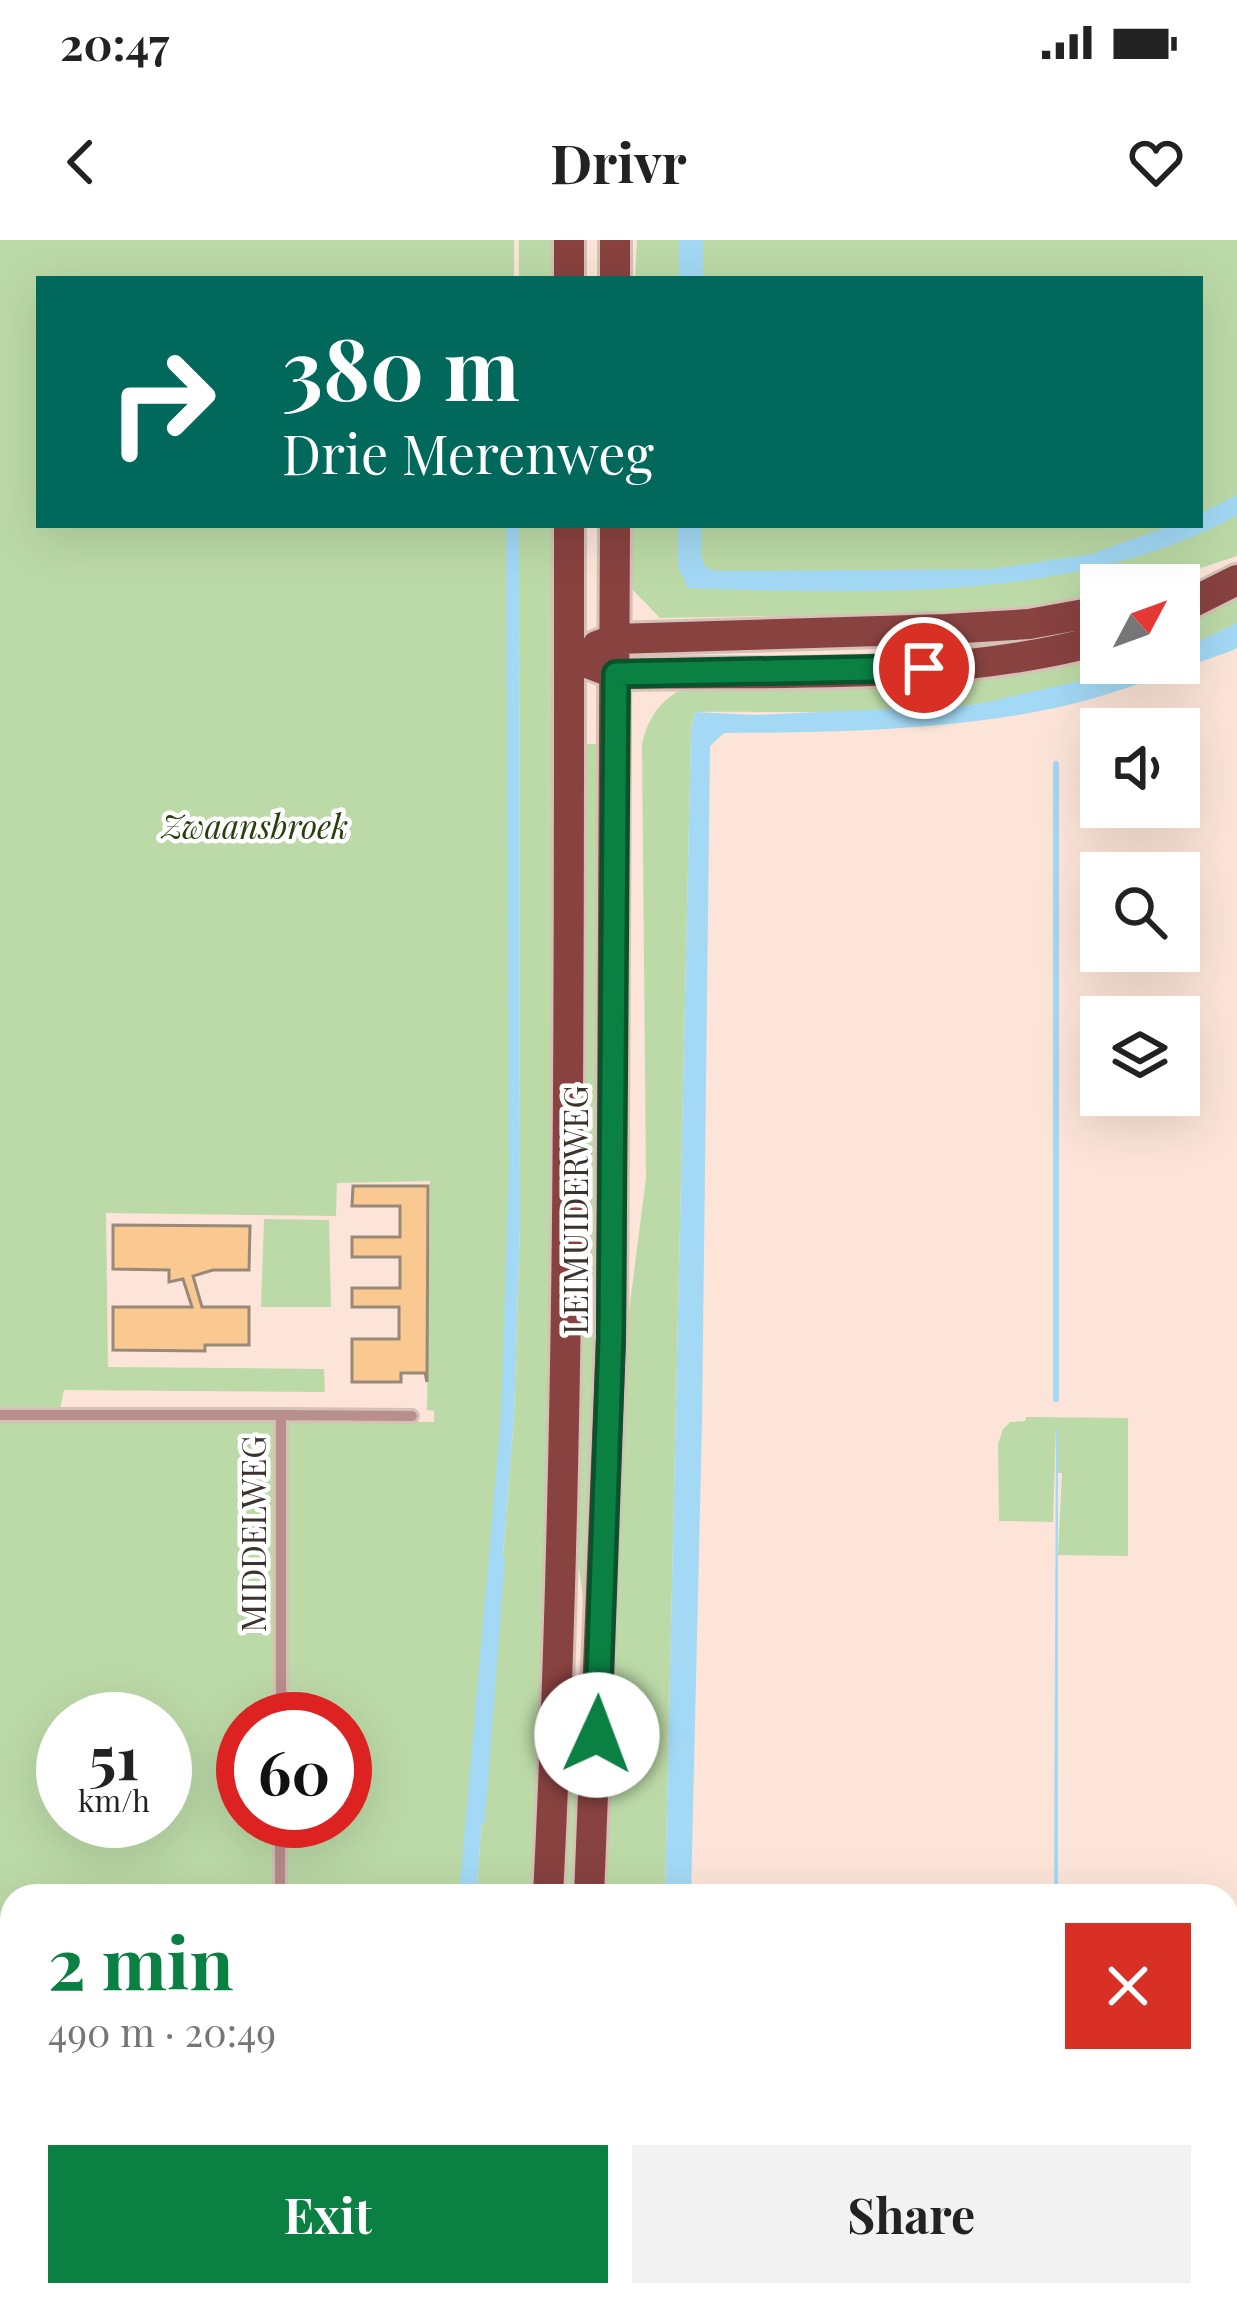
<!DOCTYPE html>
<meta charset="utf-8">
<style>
body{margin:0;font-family:"Playfair Display",serif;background:#f2f2f2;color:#222;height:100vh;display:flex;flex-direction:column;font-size:45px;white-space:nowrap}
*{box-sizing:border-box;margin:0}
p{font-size:39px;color:#767676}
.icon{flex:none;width:66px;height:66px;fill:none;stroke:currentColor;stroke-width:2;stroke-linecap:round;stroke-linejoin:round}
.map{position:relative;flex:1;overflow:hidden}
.panel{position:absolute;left:0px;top:1644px;width:1239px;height:423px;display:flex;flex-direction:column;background:#fff;border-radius:36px 36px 0 0;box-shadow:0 12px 48px #0002}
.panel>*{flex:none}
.hud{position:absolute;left:36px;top:36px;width:1167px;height:252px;border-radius:0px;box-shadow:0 12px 48px #0002;background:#00695c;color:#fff;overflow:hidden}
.needle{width:78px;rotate:49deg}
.tools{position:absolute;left:1080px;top:324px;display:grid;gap:24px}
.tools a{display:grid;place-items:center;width:120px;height:120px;border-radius:0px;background:#fff;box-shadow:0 12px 48px #0002;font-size:60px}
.speed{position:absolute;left:36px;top:1452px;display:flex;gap:24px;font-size:60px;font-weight:700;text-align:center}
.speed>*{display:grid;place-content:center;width:156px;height:156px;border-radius:50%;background:#fff;box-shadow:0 12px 48px #0002;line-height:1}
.speed small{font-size:30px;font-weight:400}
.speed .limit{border:18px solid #d22;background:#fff;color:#111}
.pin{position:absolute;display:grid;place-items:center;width:102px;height:102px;color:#fff;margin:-51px;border:6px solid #fff;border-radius:50%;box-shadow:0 3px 12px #0007}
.me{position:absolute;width:132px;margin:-66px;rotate:2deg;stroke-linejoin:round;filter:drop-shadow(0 0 9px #0008)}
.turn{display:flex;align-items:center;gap:42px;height:252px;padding:0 48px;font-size:54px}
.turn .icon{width:156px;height:156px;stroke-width:2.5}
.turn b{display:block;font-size:84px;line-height:102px}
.round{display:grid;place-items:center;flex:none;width:126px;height:126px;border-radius:0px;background:#f2f2f2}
.head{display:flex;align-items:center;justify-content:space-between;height:204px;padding:0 48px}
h1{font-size:72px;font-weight:700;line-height:90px;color:#0b8043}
.cta{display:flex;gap:24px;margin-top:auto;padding:24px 48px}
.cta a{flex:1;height:138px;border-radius:0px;background:#0b8043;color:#fff;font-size:48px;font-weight:700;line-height:138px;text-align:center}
.cta a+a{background:#f2f2f2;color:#222}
.status{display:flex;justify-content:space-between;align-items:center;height:84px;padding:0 60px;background:#fff;direction:ltr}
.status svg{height:33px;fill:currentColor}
header{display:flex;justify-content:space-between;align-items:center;height:156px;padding:0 48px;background:#fff;font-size:54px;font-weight:700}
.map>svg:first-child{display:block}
</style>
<div class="status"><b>20:47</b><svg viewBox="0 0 49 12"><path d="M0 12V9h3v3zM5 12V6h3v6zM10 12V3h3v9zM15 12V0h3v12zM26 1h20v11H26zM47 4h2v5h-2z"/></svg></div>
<header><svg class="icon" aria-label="back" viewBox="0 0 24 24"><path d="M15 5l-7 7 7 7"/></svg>Drivr<svg class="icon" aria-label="heart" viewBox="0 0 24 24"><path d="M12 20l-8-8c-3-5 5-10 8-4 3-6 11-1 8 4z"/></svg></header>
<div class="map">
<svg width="1237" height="2065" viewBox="0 0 1237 2065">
<rect width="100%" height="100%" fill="#fce5d8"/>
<path fill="#bcdaa7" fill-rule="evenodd" d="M0 0H514V39H39V285H512L511 1170 502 1171 469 1656H12V2055H439L438 2065H0ZM430 941 427 1170 434 1171V1182L58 1179 64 1150 325 1152 324 1129 108 1127 106 973 336 976 337 943ZM63 1479H165V1581H63ZM243 1479H345V1581H243Z
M519 0H557V39H519Z
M637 0H1237V316L1149 345H1101V357L988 372 660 378 625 342 627 285H1200V39H635Z
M519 285H558L553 1352 536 1656H476L514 1176 520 984Z
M1237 349V383L1179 410V377Z
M1101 405V423H1141C1088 442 1027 458 971 465 880 475 786 471 695 472L691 491 665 1656H601L622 1126 646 938 642 504C650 472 663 457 693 444Z
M578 504H604L595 1301 583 1359 575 1297Z
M264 979 329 980 331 1067H261Z
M1026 1177 1128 1178V1316L1058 1315 1062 1233H1058L1056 1185 1053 1282 999 1281 998 1204 1003 1189 1010 1182 1025 1181Z
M580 1432 589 1495 581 1656H559L567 1491Z
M448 2055H520V2065H448Z
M585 2055H657L656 2065H584Z"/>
<path fill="#a3d9f5" d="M679 0H703V39H679Z
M1237 255V275C1082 362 861 354 688 348L678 327V285H702L701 316 706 328 717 331 993 329 1091 314 1172 285H1200V274Z
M506 285H519L520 984 514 1176 476 1656H459L501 1176 509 926Z
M1237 383V408L1231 411C1176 430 1120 453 1064 466 952 491 838 492 724 493L710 506 702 1181 691 1656H665L691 491 695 472 754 475 973 465 1111 434 1141 423H1179V410Z
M1056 1186 1058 1194V1656H1054V1632Z"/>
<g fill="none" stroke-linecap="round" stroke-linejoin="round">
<path stroke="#a3d9f5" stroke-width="6" d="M1056 1159V524
M482 1581 502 1319"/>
</g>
<path fill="#fac991" stroke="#988978" stroke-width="3" d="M353 946H428L427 1142 425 1133H401V1142H352V1099H399V1067H352V1048H400V1017H352V997H400V966H352Z
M113 985 250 986 249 1030H213L193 1036 202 1067H249V1105H205V1111L113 1110V1067H192L183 1039 169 1042V1030L113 1029Z"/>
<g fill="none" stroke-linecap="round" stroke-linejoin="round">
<defs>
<path id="service" d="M0 1175H281V1479
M281 1175 412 1176
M280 1656V1581
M279 2065V2055"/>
<path id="primary" d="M569 39V0
M615 39V0
M1179 369 1237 340
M597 406 615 399 946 389 1029 384 1101 371
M569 416 616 434C777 431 944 442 1101 400
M548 1656C571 1199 569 742 569 285
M589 1656 611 1098 615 285
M530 2065V2055
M570 2065 571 2055"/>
</defs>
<use href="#service" stroke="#d5c1b6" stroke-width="16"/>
<use href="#primary" stroke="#d5c1b6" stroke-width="36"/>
<use href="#service" stroke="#b88f8c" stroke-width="10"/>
<use href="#primary" stroke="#884240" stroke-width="30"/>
</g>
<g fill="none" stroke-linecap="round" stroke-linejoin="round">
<defs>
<path id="route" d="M597 1495 611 1098 616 434 924 428"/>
</defs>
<use href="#route" stroke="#07532c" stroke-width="30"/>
<use href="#route" stroke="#0b8043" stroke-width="21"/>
</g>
<g text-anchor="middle" stroke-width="9" stroke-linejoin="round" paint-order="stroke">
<g font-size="33" font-style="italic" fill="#26410a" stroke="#fff">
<text x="255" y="599">Zwaansbroek</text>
</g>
<g font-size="33" fill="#3b332e" stroke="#fff">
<text transform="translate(576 970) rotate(-90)" y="12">LEIMUIDERWEG</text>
<text transform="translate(254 1294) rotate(-90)" y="12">MIDDELWEG</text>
</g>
</g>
</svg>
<div class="tools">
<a><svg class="needle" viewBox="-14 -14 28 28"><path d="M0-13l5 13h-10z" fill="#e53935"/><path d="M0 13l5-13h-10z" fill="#767676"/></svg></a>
<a><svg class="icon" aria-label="sound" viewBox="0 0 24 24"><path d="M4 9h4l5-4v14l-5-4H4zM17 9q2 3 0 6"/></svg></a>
<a><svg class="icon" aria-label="search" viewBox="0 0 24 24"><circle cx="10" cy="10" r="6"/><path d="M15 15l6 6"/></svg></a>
<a><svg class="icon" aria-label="layers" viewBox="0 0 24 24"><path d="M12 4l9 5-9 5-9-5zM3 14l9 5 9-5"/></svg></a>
</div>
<div class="speed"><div>51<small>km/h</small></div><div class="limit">60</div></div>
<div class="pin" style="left:924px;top:428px;background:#d93025"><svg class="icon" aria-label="arrive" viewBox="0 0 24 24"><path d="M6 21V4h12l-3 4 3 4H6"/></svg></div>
<svg class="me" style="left:597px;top:1495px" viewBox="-20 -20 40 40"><circle r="19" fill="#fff"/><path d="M0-13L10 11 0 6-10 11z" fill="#0b8043"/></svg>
<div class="hud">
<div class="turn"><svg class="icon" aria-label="right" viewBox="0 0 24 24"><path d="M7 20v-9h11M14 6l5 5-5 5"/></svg><div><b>380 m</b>Drie Merenweg</div></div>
</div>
<section class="panel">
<div class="head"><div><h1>2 min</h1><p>490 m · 20:49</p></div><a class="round" style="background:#d93025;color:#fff"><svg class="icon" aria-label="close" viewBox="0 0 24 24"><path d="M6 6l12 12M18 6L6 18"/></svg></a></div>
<div class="cta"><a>Exit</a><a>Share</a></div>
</section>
</div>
